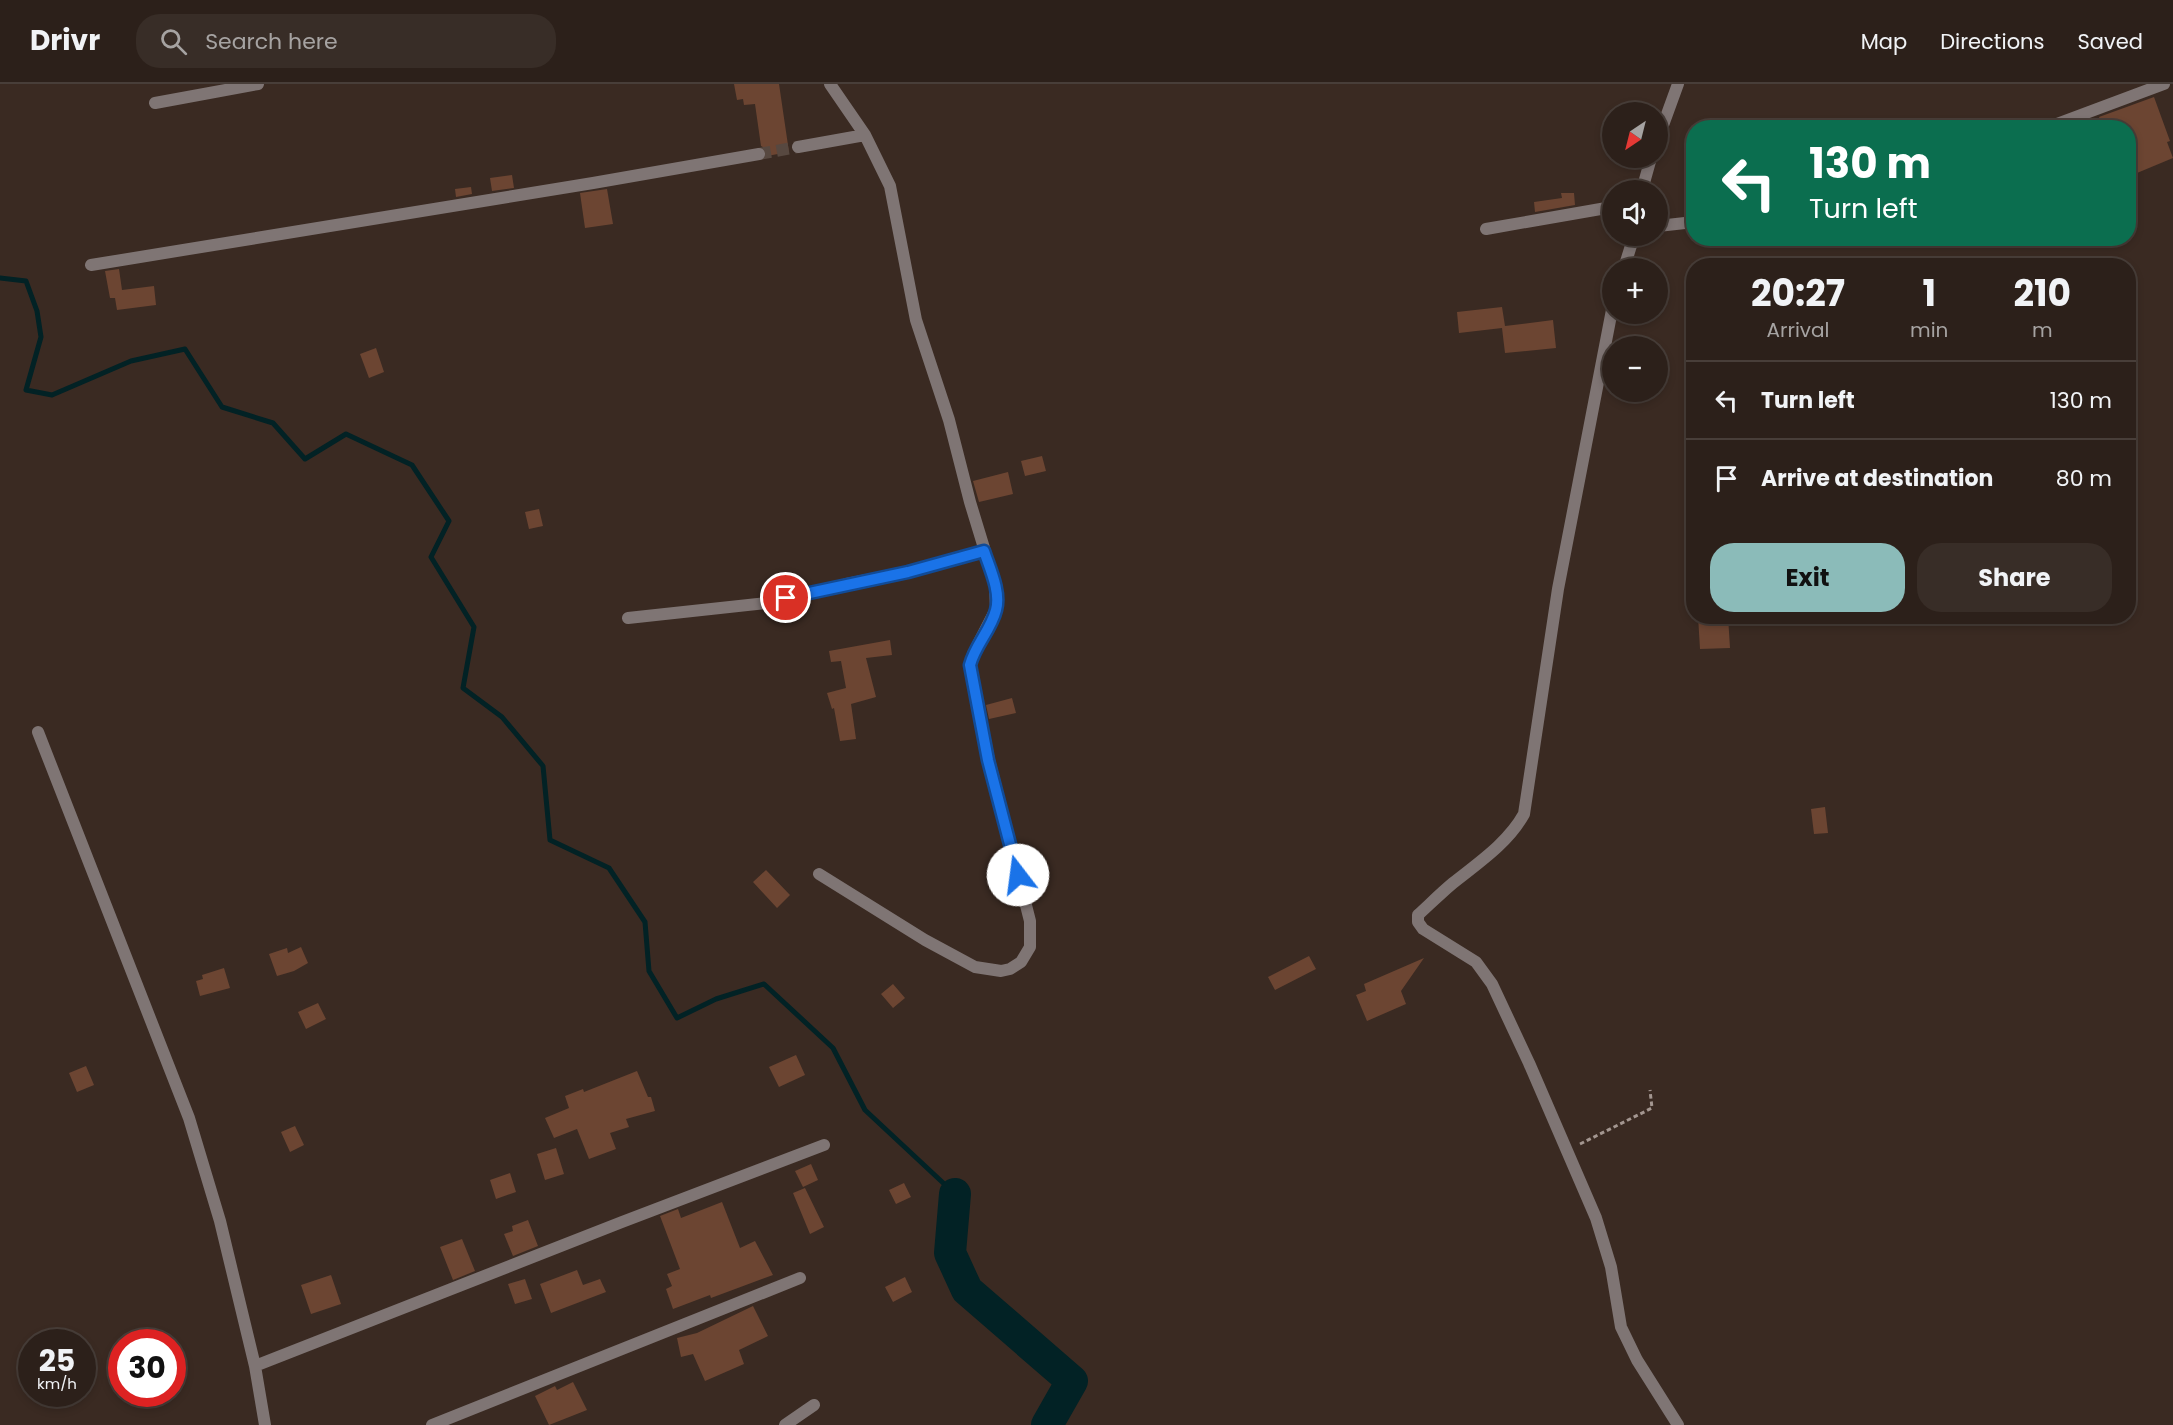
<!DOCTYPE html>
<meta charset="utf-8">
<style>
body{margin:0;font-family:Poppins,sans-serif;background:#382d27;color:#f1f3f6;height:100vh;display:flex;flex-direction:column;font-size:22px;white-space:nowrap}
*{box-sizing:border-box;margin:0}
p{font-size:20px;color:#a6a3a2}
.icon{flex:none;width:33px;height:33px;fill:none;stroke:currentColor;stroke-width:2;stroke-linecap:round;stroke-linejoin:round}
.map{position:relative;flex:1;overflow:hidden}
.sheet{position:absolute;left:1686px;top:174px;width:450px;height:366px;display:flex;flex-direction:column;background:#2c201a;border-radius:24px;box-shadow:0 3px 9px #0003,0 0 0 2px #483e39}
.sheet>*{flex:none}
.banner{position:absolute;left:1686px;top:36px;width:450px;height:126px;border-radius:24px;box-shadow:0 3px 9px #0003,0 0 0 2px #483e39;background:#0b6e4f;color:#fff;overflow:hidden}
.needle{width:39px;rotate:215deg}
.controls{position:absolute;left:1602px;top:18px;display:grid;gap:12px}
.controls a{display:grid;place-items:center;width:66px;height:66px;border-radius:50%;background:#2c201a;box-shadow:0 3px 9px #0003,0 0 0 2px #483e39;font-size:30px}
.speed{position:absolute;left:18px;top:1245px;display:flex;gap:12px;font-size:30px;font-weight:700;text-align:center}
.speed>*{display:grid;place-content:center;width:78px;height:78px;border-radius:50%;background:#2c201a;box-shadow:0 3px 9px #0003,0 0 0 2px #483e39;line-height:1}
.speed small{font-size:15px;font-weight:400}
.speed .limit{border:9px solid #d22;background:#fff;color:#111}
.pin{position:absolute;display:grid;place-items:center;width:51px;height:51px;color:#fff;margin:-26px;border:3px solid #fff;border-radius:50%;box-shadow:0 2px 6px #0007}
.me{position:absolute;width:66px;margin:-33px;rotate:345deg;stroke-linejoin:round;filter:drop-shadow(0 0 4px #0008)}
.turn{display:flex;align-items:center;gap:21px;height:126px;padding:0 24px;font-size:27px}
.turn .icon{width:78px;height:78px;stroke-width:2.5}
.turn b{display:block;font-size:42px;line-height:51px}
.eta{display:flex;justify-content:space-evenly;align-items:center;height:102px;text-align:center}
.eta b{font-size:36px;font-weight:700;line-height:42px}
.cta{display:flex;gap:12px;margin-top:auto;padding:12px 24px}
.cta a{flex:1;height:69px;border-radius:24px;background:#8bbbb9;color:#111;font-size:24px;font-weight:700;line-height:69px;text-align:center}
.cta a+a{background:#382d27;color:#f1f3f6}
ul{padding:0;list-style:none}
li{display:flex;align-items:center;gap:18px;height:78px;padding:0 24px;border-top:2px solid #483e39}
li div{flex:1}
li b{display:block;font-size:22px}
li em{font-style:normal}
header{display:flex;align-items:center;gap:36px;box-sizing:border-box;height:84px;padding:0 30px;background:#2c201a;border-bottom:2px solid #483e39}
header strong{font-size:28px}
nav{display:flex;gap:33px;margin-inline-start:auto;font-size:21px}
.search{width:420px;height:54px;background:#382d27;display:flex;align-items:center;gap:15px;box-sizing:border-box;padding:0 21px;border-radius:24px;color:#a6a3a2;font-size:22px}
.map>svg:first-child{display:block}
</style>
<header>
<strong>Drivr</strong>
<div class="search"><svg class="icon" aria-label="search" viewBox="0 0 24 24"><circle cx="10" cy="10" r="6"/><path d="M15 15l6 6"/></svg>Search here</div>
<nav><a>Map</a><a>Directions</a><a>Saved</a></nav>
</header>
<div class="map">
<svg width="2173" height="1341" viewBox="0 0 2173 1341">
<rect width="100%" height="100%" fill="#3a2a22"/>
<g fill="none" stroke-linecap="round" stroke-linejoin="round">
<path stroke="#022225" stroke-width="5" d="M0 194 26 197 37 227 41 253 26 306 52 311 131 277 185 265 222 323 273 339 305 375 346 350 412 381 449 437 431 473 474 543 463 604 502 633 543 682 550 756 609 784 645 838 649 887 677 934 716 915 764 900 833 964 865 1026 955 1110"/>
<path stroke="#022225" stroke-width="32" d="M955 1110 950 1169 967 1206 1072 1297 1047 1341"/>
</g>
<path fill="#6c4532" d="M734 0H779L789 68 767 72 766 65 761 62 755 20 744 21 743 15 737 16Z
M2154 13 2170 57 2167 58 2173 74 2137 89 2133 75H2135L2128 60V44H2103L2099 33Z
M512 91 514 104 492 107 490 94Z
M471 103 472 110 456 113 455 105Z
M607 105 613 140 585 144 580 109Z
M1561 109H1574L1575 121 1535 128 1534 118 1562 114Z
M119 185 122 206 154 202 156 221 117 226 115 214H110L105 187Z
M1502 223 1505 242 1553 236 1556 264 1505 269 1502 244 1459 249 1457 228Z
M376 264 384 288 369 294 360 270Z
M1042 372 1046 387 1025 392 1021 377Z
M1008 388 1013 410 979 418 973 397Z
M539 425 543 442 529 445 525 428Z
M1698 532H1728L1730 564 1700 565Z
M890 556 892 571 866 574 876 613 851 620 856 655 840 657 834 624 832 625 827 609 846 604 841 577 831 578 829 567Z
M1012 614 1016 629 989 635 986 621Z
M1825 723 1828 749 1814 750 1811 725Z
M766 786 790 811 777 824 753 798Z
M301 863 308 879 294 887 277 892 269 870 287 864 288 869Z
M1309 872 1316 885 1275 906 1268 893Z
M1424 874 1401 907 1406 920 1367 937 1356 911 1366 907 1364 900Z
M224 884 230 904 200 912 196 897 203 895 202 891Z
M893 900 905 914 893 924 881 910Z
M318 919 326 935 306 945 298 928Z
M796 971 805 991 779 1003 769 983Z
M86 982 94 1001 77 1008 69 989Z
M637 987 648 1013H651L655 1027 626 1035 629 1043 610 1049 616 1065 589 1075 577 1045 554 1054 545 1034 569 1024 565 1012 583 1005 584 1008Z
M295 1042 304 1061 290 1068 281 1048Z
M556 1064 564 1090 545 1096 537 1070Z
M811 1080 818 1096 803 1103 795 1087Z
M510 1089 516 1108 496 1115 490 1096Z
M904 1099 911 1113 896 1120 889 1106Z
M805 1104 824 1143 810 1150 793 1109Z
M722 1118 740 1164 755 1157 773 1191 711 1214 710 1211 673 1225 666 1205 672 1202 667 1190 680 1185 660 1132 678 1125 681 1134Z
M528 1136 538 1162 513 1172 504 1150 513 1147 512 1142Z
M462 1155 475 1187 453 1196 440 1163Z
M577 1186 583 1201 600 1195 606 1208 551 1229 540 1200Z
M331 1191 341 1220 311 1230 301 1201Z
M905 1193 912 1208 893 1218 885 1203Z
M525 1195 532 1215 515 1220 508 1200Z
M753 1222 768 1252 739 1266 744 1280 705 1297 693 1270 681 1273 677 1254 697 1249Z
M573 1298 587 1326 549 1341 535 1312 555 1302 557 1306Z"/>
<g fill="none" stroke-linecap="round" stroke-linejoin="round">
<path stroke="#574840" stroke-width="12" stroke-dasharray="12 6" stroke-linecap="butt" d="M759 70 798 63"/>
<path stroke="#a39690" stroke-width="3" stroke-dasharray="4.5 3" stroke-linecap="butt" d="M1580 1060 1652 1024 1650 1006"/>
<path stroke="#7f7574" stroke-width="12" d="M155 19 258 0
M2046 44 2164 0
M1658 55 1678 0
M798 63 865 51
M1642 106 1651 74
M1658 142 1694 138
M1486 145 1612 123
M91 181 593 99 759 70
M1624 184 1634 152
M1612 226 1558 505 1524 730C1508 759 1478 779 1453 799 1441 809 1430 820 1418 831V838L1423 845 1476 878 1492 900 1529 979 1596 1134 1611 1183 1621 1243 1637 1276 1678 1341
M628 534 766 519 847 500 908 488 984 467
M38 648 189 1034 220 1137 255 1282 265 1341
M819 790 925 856 975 883 1001 887 1010 885 1021 878 1030 863V837L989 676 970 581 973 570 996 525 995 500 970 418 949 336 916 236 890 102 865 51 830 0
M255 1282 622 1138 824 1061
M432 1341 800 1194
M785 1341 814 1321"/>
</g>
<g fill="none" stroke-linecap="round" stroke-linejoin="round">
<defs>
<path id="route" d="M786 514 908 488 984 467C990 485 1001 508 996 526 991 546 975 561 970 581L988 676 1018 791"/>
</defs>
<use href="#route" stroke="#114b97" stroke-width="15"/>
<use href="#route" stroke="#1a73e8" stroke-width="10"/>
</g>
</svg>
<div class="controls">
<a><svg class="needle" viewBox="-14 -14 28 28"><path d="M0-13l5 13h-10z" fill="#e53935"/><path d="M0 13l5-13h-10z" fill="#a6a3a2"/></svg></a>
<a><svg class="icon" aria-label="sound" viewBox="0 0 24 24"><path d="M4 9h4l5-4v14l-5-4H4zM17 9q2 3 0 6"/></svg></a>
<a>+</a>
<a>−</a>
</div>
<div class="speed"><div>25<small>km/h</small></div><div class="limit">30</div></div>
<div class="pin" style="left:786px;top:514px;background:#d93025"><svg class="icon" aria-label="arrive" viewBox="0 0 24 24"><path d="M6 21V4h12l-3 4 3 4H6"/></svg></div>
<svg class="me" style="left:1018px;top:791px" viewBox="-20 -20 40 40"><circle r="19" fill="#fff"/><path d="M0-13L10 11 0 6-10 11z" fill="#1a73e8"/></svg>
<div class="banner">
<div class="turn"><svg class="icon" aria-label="left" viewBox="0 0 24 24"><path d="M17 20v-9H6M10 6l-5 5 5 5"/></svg><div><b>130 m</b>Turn left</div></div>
</div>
<section class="sheet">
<div class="eta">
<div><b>20:27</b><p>Arrival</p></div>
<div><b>1</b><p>min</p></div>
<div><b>210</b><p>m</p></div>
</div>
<ul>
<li><svg class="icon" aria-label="left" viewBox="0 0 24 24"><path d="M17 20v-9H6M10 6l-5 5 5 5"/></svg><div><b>Turn left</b></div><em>130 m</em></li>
<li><svg class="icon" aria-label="arrive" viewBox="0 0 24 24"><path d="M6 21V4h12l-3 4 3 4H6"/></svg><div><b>Arrive at destination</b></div><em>80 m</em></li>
</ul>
<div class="cta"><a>Exit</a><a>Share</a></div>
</section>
</div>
